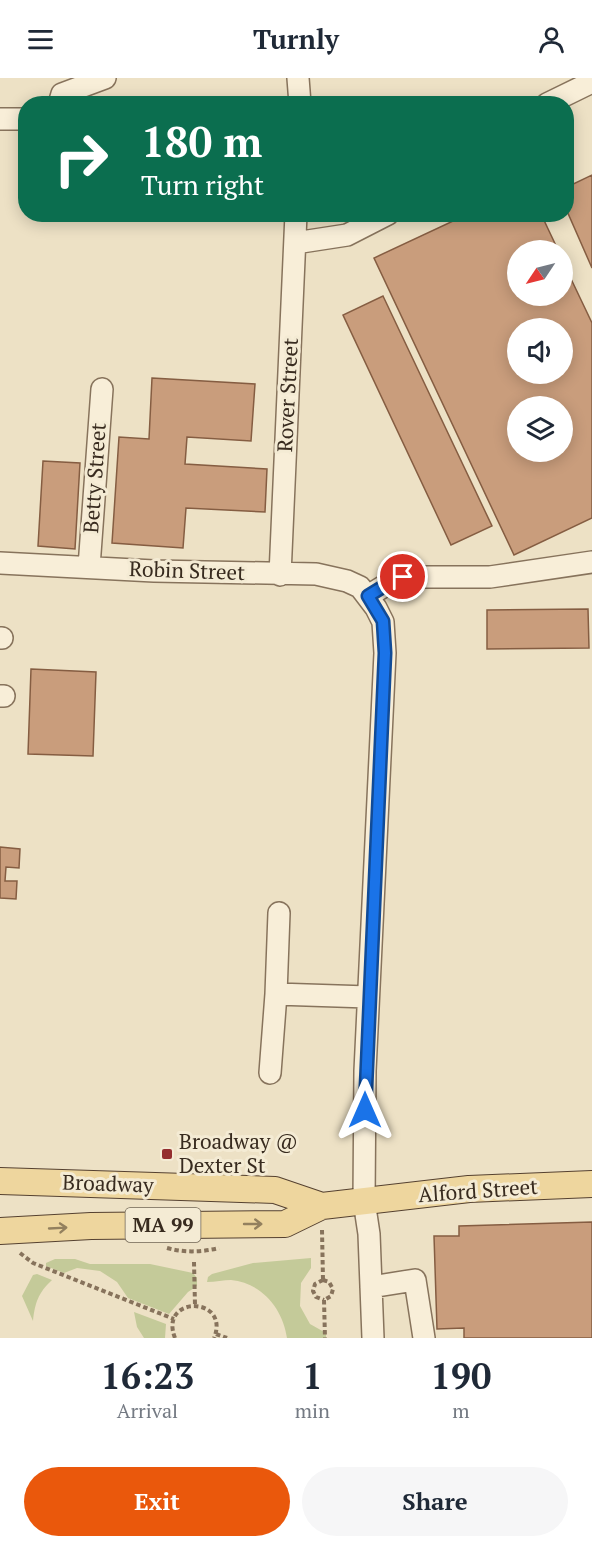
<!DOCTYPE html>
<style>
body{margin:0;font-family:"PT Serif",serif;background:#f6f6f7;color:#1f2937;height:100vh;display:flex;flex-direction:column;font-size:22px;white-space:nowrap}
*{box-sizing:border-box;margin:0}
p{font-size:20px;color:#747a83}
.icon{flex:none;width:33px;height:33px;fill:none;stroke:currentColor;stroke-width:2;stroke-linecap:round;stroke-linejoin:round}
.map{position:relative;height:1260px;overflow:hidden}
.drawer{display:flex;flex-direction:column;background:#fff;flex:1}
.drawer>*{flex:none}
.hud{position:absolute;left:18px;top:18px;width:556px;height:126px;border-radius:24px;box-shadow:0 3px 15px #0003;background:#0b6e4f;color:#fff;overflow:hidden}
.needle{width:39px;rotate:235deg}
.tools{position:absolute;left:507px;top:162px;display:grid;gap:12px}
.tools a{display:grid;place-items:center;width:66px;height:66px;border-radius:50%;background:#fff;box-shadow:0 3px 15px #0003;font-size:30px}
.pin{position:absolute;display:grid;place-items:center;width:51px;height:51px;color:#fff;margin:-26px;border:3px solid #fff;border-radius:50%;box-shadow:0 2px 6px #0007}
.me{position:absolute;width:66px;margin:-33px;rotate:0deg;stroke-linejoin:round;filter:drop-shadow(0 0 4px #0008)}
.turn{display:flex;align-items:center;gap:21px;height:126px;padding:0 24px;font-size:27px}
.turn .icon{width:78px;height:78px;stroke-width:2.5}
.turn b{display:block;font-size:42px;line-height:51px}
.eta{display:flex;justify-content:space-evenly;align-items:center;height:102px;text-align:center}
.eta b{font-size:36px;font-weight:600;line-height:42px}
.button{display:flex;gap:12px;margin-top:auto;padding:12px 24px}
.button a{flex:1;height:69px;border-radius:36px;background:#ea580c;color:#fff;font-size:24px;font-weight:600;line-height:69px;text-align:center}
.button a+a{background:#f6f6f7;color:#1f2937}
header{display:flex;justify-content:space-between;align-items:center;height:78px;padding:0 24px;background:#fff;font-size:27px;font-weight:600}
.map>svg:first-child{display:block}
</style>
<header><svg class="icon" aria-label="menu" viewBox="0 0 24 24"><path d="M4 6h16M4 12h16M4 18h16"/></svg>Turnly<svg class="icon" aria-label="person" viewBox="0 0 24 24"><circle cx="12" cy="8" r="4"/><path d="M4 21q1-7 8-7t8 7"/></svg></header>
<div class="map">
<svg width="592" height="1260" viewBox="0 0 592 1260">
<rect width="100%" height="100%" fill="#ede1c5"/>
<path fill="#c4ca99" d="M311 1180V1190L301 1205 300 1228 310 1246 326 1255V1260H287C283 1231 262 1205 231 1202 224 1202 215 1204 207 1204L208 1199 212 1196 253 1185Z
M55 1181H75L90 1186H150L193 1195 197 1200V1208L188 1214 169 1236 128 1220 117 1204 100 1193 77 1190 64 1195 46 1188V1185Z
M37 1196 52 1202C38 1215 35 1225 33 1243L22 1218 33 1197Z
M134 1234 166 1246 165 1260H144L137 1249Z"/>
<path fill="#c99d7c" stroke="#855d42" stroke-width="1.5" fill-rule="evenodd" d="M592 97V190L567 133V109Z
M468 136H541L558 172H518V218H562V182L592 245V440L514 477 374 180ZM518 250H562V296H518ZM518 328H562V374H518Z
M383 218 492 448 451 467 343 237Z
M152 300 255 306 251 363 187 359 185 386 267 391 265 434 186 430 183 470 112 465 119 359 149 361Z
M43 383 80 385 75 471 38 468Z
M588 531 589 570 487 571V532Z
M31 591 96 594 93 678 28 676Z
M0 769 20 771 19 790 6 789 5 803H17L16 821 0 820Z
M592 1144V1260H464V1250L437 1251 434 1158H459V1148Z"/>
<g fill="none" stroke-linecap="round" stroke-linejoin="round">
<defs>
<path id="minor" d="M298 0 300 26
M59 26 62 16 105 0
M547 26 592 4
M0 41H26
M295 165 347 157 388 136
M0 485 154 493 316 496 347 503 360 509 376 530 383 544 385 575 365 993 364 1123 369 1156 373 1260
M89 489 102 311
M280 497 296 136
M368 518 394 502 403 499H490L592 484
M0 560H2
M0 618H4
M279 835 276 916 368 919
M270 995 276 916
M371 1209 415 1202 424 1260"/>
<path id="major" d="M0 1103 275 1112 322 1128
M0 1153 91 1148 285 1146 322 1128 469 1111 592 1106"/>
</defs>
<use href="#minor" stroke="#87735c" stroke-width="24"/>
<use href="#major" stroke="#554130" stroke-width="28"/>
<path stroke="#87735c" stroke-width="4" stroke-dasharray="4.5 3" stroke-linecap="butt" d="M322 1152 323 1202
M167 1170C185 1175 202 1174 219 1170
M20 1175 33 1185 174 1241
M194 1184 195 1227
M323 1202 315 1206 313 1213 316 1219 324 1222
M323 1202 329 1204 333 1211 331 1218 324 1222
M324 1222 325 1260
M216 1256 227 1260
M175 1260C158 1217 231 1218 214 1260"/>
<use href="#minor" stroke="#f8eed8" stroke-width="21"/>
<use href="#major" stroke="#eed69e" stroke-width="26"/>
</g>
<defs><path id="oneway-shaft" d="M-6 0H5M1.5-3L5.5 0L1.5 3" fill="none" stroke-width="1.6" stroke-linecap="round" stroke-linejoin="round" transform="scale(1.5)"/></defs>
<g stroke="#93805e">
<use href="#oneway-shaft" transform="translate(253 1146)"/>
<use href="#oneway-shaft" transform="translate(58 1150) rotate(-3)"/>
</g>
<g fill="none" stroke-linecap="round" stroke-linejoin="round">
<defs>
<path id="route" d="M365 1032 385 575 383 543 368 518 394 502 403 499"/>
</defs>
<use href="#route" stroke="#114b97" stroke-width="15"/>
<use href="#route" stroke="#1a73e8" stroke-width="10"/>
</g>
<rect fill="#942e2e" stroke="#f4ebd4" stroke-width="2" x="161" y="1070" width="12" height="12" rx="3"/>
<g text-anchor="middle" stroke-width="6" stroke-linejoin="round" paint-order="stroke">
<rect fill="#f4ebd4" stroke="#706555" stroke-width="1.5" x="125.5" y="1130" width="75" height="34" rx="4.5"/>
<g font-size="20" font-weight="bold" fill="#382b1f">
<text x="163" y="1154">MA 99</text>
</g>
<g font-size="21" fill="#382b1f" stroke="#f4ebd4">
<text transform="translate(288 317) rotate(-87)" y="7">Rover Street</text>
<text transform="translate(95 400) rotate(-86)" y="7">Betty Street</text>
<text transform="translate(187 493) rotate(2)" y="7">Robin Street</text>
<text transform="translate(108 1106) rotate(2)" y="7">Broadway</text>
<text transform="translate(478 1113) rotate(-4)" y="7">Alford Street</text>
</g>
<g font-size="21" fill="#382b1f" stroke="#f4ebd4" text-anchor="start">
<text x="179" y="1071">Broadway @<tspan x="179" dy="24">Dexter St</tspan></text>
</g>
</g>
</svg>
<div class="tools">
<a><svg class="needle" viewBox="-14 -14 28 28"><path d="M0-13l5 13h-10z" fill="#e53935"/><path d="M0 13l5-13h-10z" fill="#747a83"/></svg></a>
<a><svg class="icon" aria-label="sound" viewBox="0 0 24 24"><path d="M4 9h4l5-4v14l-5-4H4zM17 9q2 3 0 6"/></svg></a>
<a><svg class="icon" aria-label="layers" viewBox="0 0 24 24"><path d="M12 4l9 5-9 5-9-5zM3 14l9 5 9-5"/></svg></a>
</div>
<div class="pin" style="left:403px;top:499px;background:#d93025"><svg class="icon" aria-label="arrive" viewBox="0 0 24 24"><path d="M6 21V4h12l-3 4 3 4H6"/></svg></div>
<svg class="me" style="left:365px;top:1032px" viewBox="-20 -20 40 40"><path d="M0-17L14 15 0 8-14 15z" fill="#1a73e8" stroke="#fff" stroke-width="4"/></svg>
<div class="hud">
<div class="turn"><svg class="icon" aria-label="right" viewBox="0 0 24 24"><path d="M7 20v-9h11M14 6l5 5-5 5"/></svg><div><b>180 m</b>Turn right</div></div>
</div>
</div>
<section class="drawer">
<div class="eta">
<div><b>16:23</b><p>Arrival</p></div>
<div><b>1</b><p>min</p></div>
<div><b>190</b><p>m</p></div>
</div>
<div class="button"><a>Exit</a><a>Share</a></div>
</section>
